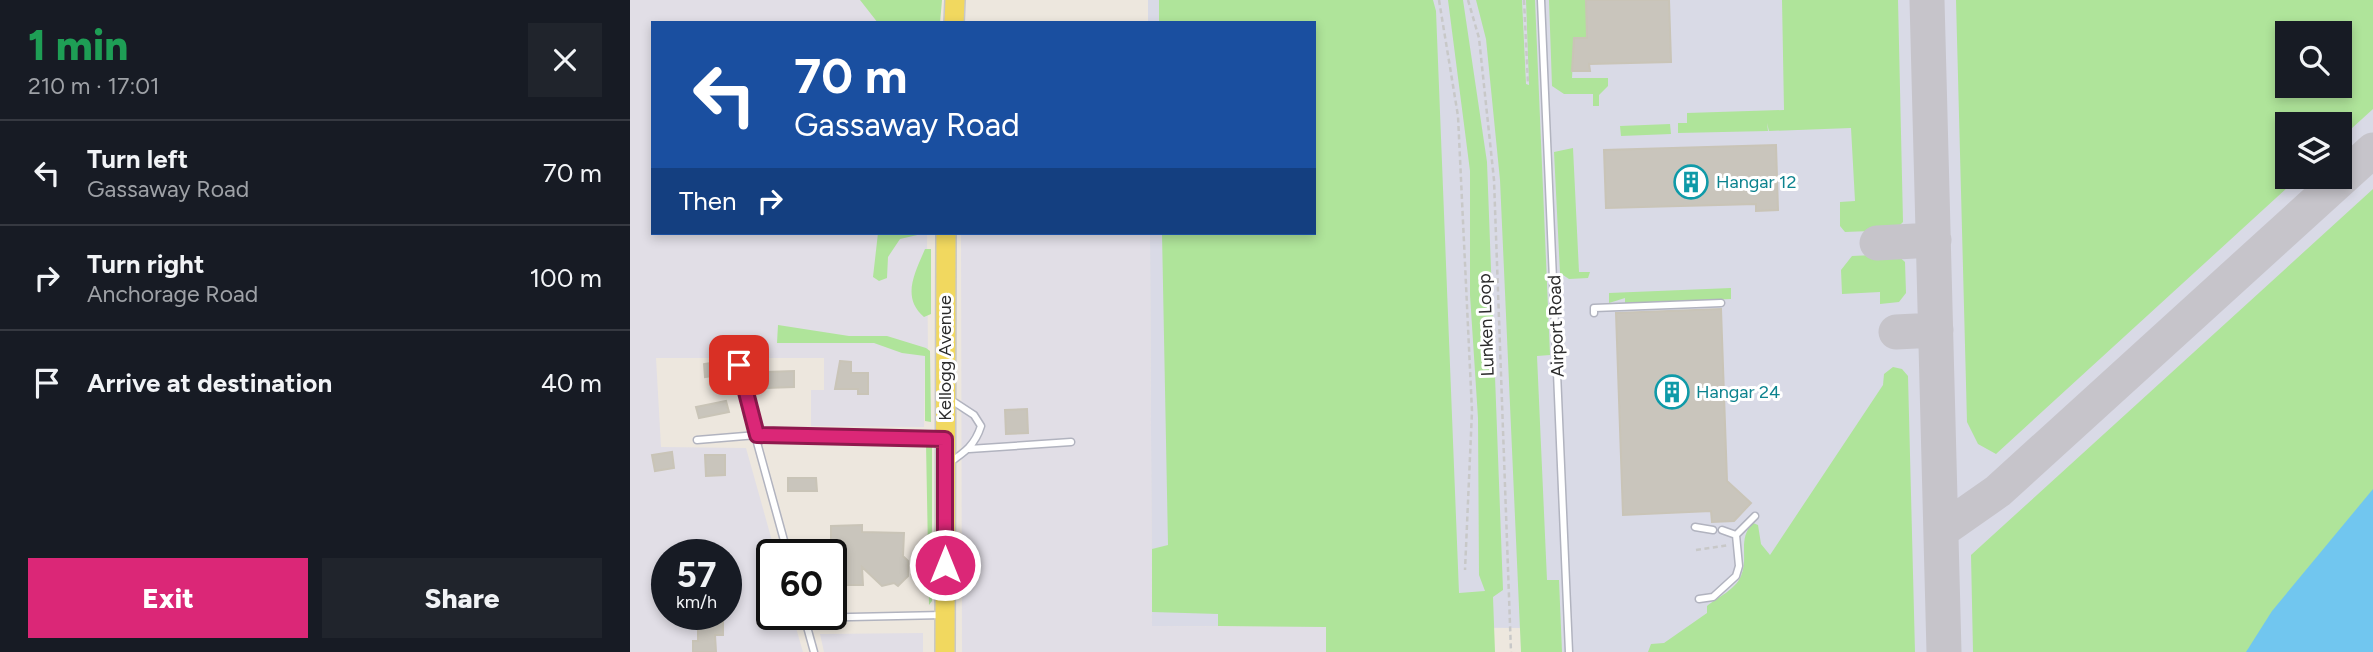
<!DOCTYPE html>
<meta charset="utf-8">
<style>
body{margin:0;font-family:Figtree,sans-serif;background:#20242c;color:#f1f3f6;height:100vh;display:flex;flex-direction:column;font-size:26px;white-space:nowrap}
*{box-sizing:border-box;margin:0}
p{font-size:23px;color:#9ea1a6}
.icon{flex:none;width:38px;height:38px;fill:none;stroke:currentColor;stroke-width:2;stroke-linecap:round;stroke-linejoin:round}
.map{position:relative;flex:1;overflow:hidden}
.sheet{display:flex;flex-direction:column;background:#171b24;width:630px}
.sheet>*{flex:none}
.banner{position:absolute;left:21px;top:21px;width:665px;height:214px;border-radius:0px;box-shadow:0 4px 10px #0003;background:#1a4fa0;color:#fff;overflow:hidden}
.controls{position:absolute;left:1645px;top:21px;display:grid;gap:14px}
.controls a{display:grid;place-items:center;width:77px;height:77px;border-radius:0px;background:#171b24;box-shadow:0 4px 10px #0003;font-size:35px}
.speed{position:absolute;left:21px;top:539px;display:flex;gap:14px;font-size:35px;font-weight:700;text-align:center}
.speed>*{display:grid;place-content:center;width:91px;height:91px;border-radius:50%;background:#171b24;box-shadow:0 4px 10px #0003;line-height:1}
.speed small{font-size:18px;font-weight:400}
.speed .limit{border:4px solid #111;border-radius:10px;background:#fff;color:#111}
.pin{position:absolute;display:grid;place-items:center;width:60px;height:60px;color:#fff;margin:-30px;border-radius:14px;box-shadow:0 4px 10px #0006}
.me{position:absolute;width:77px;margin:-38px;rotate:0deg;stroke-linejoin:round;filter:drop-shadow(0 0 5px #0008)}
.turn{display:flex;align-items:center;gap:24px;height:147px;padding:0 28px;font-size:32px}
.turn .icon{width:91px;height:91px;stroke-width:2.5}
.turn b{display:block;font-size:49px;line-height:60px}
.then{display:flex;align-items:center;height:66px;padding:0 28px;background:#0003;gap:14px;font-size:26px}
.round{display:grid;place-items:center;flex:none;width:74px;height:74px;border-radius:0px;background:#20242c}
.overview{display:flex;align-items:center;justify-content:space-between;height:119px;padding:0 28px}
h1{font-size:42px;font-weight:800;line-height:52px;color:#1e9e55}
.primary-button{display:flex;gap:14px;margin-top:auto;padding:14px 28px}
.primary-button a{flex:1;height:80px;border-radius:0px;background:#db2777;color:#fff;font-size:28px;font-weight:800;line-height:80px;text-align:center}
.primary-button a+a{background:#20242c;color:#f1f3f6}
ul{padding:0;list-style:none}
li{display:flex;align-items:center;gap:21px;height:105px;padding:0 28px;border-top:2px solid #363941}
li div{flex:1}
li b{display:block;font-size:26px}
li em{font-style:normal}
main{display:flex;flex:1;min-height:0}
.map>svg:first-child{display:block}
</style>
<main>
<section class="sheet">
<div class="overview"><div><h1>1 min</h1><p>210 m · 17:01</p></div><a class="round"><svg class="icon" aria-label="close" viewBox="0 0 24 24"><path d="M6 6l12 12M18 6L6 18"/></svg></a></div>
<ul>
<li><svg class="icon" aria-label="left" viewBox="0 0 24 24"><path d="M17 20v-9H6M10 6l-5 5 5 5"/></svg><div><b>Turn left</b><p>Gassaway Road</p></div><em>70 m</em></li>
<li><svg class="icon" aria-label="right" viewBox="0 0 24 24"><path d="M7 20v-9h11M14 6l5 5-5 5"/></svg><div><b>Turn right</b><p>Anchorage Road</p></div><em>100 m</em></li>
<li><svg class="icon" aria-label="arrive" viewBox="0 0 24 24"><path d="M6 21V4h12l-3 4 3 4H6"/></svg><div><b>Arrive at destination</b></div><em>40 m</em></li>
</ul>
<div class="primary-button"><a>Exit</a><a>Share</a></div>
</section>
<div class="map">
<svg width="1743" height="652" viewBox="0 0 1743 652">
<rect width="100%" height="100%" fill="#ede7de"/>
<path fill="#e1dee6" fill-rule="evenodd" d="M0 0H307L305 23H23V233H297L298 358 295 359 294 427 181 426V390H194V358H26L31 447 116 448 146 555H142V614H162L173 652H0ZM37 555H96V614H37Z
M331 233H520L522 626 696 627V652H332Z
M293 633V652H194L190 634Z"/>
<path fill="#d9dae6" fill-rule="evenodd" d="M518 0H1743V652H918L917 628 522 626 520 233H684V23H518ZM1657 33H1710V86H1657ZM1657 124H1710V177H1657Z"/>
<path fill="#afe49a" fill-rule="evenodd" d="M230 0H312L310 23H248Z
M529 0H803L806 11 829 593 855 591 849 575 848 418 840 295V171L818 0H833L857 162 873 590 863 597 865 652H696V627L588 626V614L522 612V549L538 545 532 233H684V23H529Z
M846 0H892L896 84 899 85 896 0H905L920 355 907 356 917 580H929L932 652H891L870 180 856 39Z
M919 0H956L957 38H944L942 78H978V86L969 95V106H963V94H934L922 86Z
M1152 0H1268L1273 222 1265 230 1215 232 1210 226V202L1225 201 1221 128 1139 131 1137 123 1138 131 1048 133V123H1057V113L1154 110Z
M1326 0H1743V109L1710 139V124H1657V177H1669L1366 454 1348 444 1337 422ZM1657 33H1710V86H1657Z
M1040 124 1041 134 991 136 990 126Z
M943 148 949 272H960L958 278 939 279 930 273 924 152Z
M1743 189V652H1343L1341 555Z
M248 233H296L270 239 258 257 257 278 249 281 243 277Z
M295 249H301V314L294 317C271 297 285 273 295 249Z
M1266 254 1275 262 1276 293 1269 302 1250 304V292L1212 294 1211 270 1222 256Z
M1101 288V299L995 303V298L979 303V293Z
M148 325 219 336H257L296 348 300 351 301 422 295 421V356L272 353 244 343H147Z
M1263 367 1272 369 1278 376 1285 652H1018L1021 644 1034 643 1077 613V606C1088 597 1105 590 1111 576 1119 557 1107 539 1123 523L1128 525 1131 544 1140 555 1253 385 1254 374Z
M299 442 302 444V601L299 605 296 443Z"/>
<path fill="#71c6ef" d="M1743 489V652H1616L1642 611Z"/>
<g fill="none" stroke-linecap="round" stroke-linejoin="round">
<path stroke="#c6c4ca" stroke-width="35" d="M1297 0 1314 652
M1247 243 1304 240
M1266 332 1306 330
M1311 531 1368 491 1743 150"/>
</g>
<path fill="#c9c5bc" stroke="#c9c4b7" stroke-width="2" d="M956 0H1039L1041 62 959 64 960 71H942L944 38H957Z
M1146 145 1148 210 1126 211V204L976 208 974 150Z
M1091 309 1097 481 1121 503 1104 521 1082 522 1081 511 993 515 986 313Z
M94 361 96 374 75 377 74 364Z
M210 361 221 362V373H238V394H228V389H205Z
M164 371V387L136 388V372Z
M96 401 99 412 69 418 66 407Z
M397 409 398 433 376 434 375 410Z
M42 452 44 468 25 471 22 455Z
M75 455H95V475L76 476Z
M158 478H186L187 491H158Z
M232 525V532L274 533 273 556 278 561V576L268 586 264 583 252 586 232 567 233 585H207V551L201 552V526Z
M68 620H93V635H85L86 652H63V641H68Z"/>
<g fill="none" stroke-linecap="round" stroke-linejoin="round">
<defs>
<path id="service" d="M911 0 939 652
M964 313V308L1091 303
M109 365 120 417 158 555
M318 398 344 415 351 426C345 445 335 452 319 463
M67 440 127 435 313 439
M339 449 441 442
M1065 527 1083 530
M1106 535 1125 516
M1069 599 1083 597 1106 576 1109 566 1106 535 1092 530
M174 616 184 652
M175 618 313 615"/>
<path id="primary" d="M324 23 325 0
M315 652 316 233"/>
</defs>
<use href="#service" stroke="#b1b3bf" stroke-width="9"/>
<use href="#primary" stroke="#c8c8c8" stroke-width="22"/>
<path stroke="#c8c8c8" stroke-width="2.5" stroke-dasharray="5 3.5" stroke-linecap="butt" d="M809 0 828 116 842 411 835 570
M838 0 849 38 864 180 881 652
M894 0 898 84
M1066 550 1099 545"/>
<use href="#service" stroke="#fff" stroke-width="6"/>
<use href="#primary" stroke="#f1d85f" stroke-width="19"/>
</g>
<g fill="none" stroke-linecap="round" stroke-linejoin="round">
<defs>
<path id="route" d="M109 365 127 435 315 439V565"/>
</defs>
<use href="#route" stroke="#8e194d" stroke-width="18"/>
<use href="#route" stroke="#db2777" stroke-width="12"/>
</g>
<defs>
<symbol id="building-ring" viewBox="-11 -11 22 22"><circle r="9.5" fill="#fff" stroke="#0f9aa8" stroke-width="1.5"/><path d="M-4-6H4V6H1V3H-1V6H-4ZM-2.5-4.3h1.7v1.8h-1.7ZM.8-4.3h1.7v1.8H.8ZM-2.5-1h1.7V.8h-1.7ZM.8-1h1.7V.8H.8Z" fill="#0f9aa8"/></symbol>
</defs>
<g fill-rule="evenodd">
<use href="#building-ring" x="1042" y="163" width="38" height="38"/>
<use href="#building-ring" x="1023" y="373" width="38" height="38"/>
</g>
<g text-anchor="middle" stroke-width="6" stroke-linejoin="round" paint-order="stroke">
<g font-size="18" fill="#0d838f" stroke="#fff" text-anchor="start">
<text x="1086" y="188">Hangar 12</text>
<text x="1066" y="398">Hangar 24</text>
</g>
<g font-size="18" fill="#2b2b2b" stroke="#fff">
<text transform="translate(856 325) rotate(-92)" y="6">Lunken Loop</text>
<text transform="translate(926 326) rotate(-92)" y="6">Airport Road</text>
<text transform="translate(315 358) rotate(-90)" y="6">Kellogg Avenue</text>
</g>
</g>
</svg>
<div class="controls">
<a><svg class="icon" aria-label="search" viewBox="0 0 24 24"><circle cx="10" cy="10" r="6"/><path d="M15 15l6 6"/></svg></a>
<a><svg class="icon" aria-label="layers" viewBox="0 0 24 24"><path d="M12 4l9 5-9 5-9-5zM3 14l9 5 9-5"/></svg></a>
</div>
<div class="speed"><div>57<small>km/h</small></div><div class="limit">60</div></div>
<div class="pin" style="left:109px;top:365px;background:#d93025"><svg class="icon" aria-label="arrive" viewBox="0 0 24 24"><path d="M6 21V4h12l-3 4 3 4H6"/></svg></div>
<svg class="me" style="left:315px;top:565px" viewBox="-20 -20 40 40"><circle r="17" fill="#db2777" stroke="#fff" stroke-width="3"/><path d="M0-11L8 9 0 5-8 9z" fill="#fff"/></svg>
<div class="banner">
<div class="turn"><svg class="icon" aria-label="left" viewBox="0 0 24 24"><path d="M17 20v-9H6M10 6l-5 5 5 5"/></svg><div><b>70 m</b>Gassaway Road</div></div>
<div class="then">Then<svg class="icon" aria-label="right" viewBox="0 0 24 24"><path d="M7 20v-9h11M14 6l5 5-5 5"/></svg></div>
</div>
</div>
</main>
